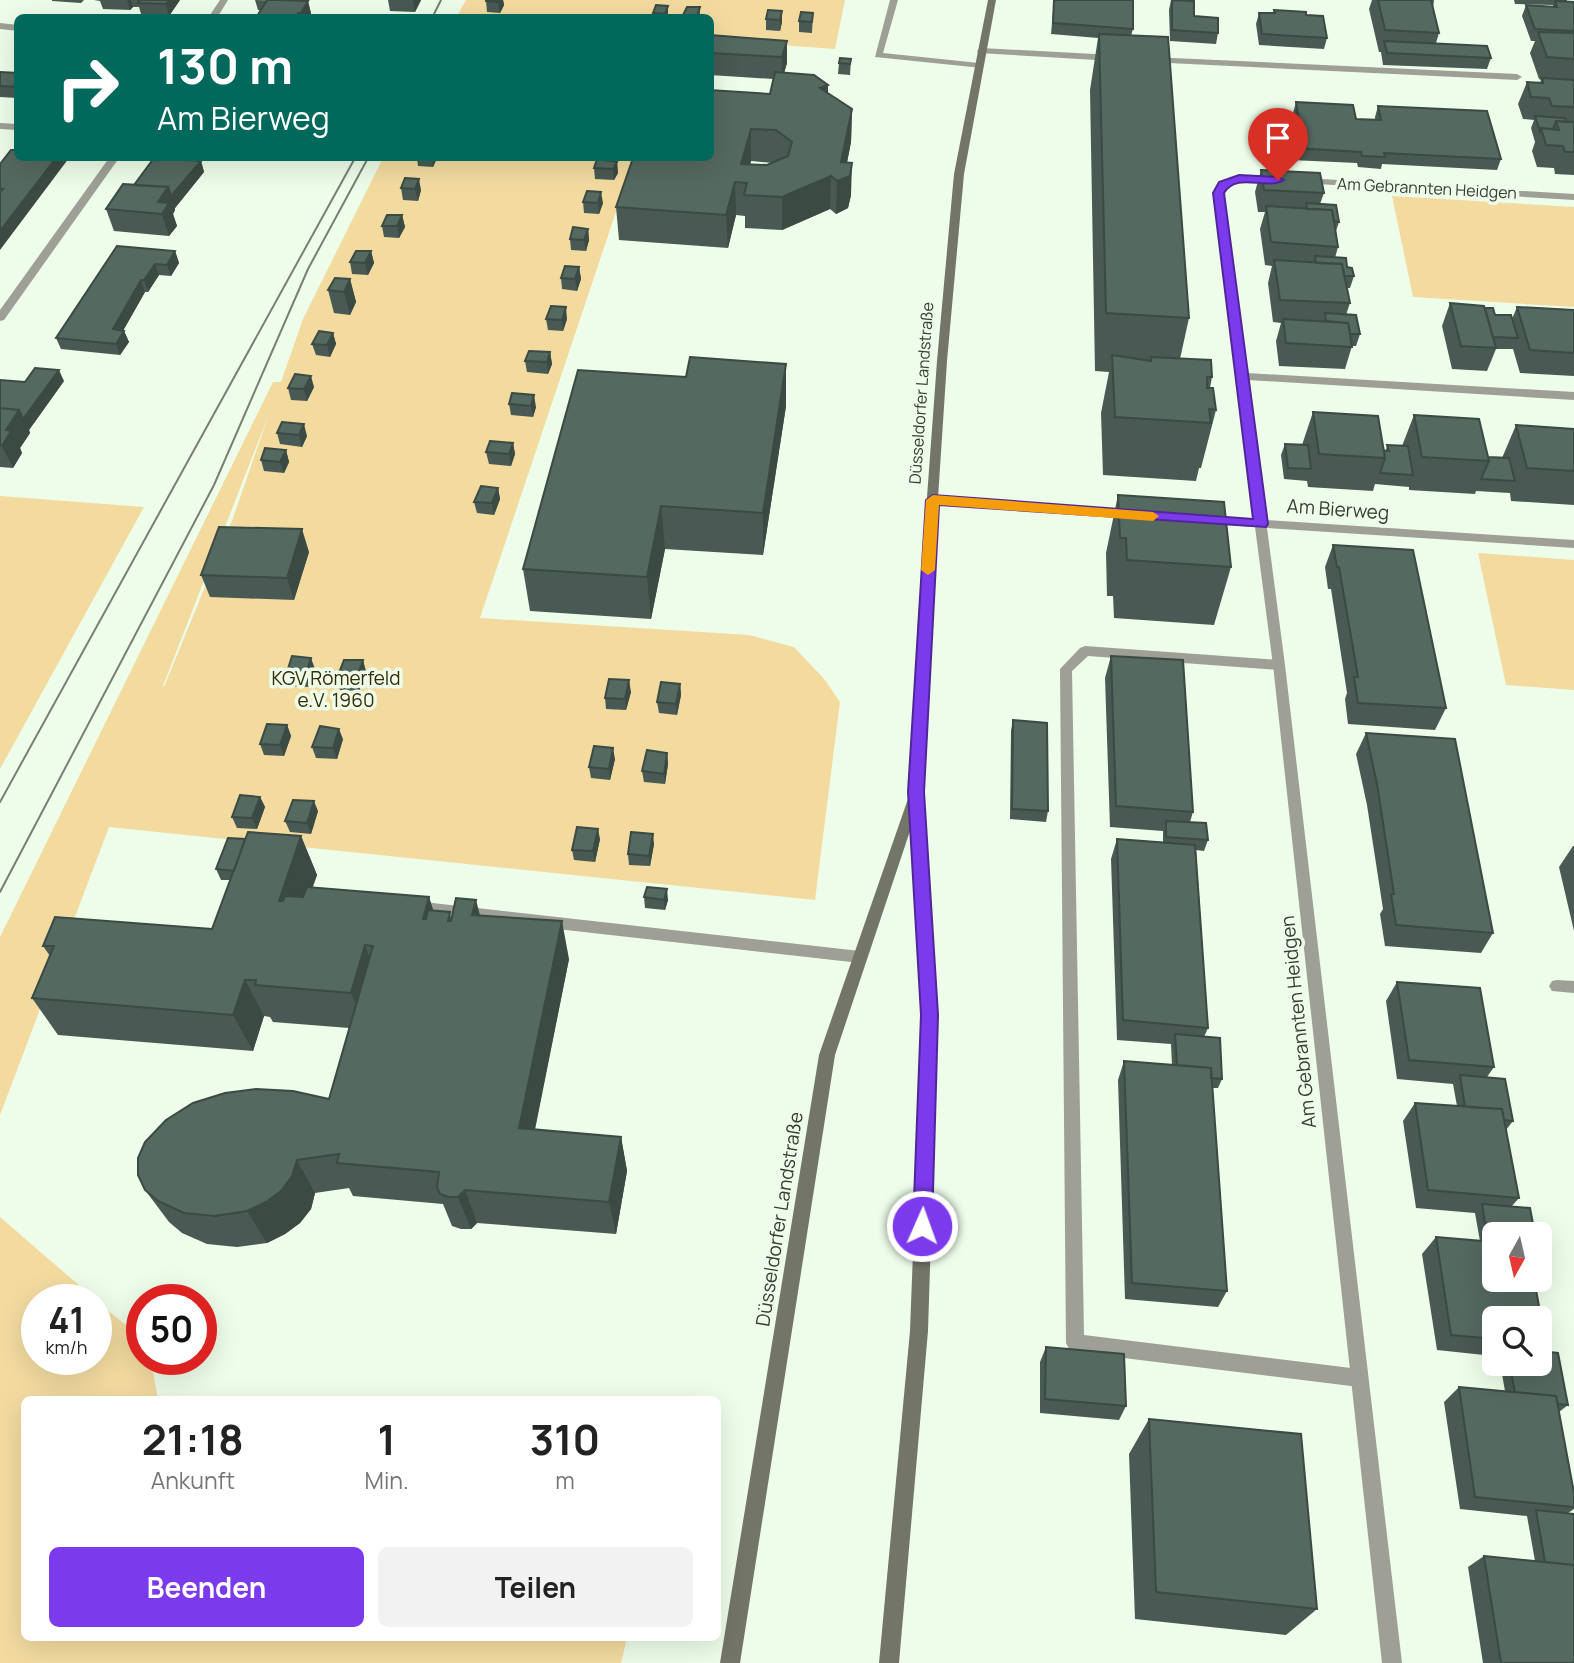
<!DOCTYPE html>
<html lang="de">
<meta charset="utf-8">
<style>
body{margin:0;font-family:Manrope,sans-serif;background:#f2f2f2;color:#222;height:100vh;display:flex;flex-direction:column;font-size:26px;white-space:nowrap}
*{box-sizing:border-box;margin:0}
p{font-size:23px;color:#767676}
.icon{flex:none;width:38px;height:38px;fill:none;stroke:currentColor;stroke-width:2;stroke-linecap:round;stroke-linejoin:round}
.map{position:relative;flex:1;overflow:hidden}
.sheet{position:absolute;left:21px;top:1396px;width:700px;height:245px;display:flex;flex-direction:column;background:#fff;border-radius:10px;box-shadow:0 7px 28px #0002}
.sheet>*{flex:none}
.banner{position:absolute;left:14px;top:14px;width:700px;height:147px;border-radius:10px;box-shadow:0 7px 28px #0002;background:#00695c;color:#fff;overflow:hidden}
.needle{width:46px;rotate:188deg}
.tools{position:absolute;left:1482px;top:1222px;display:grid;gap:14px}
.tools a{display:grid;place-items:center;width:70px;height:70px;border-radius:10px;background:#fff;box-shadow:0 7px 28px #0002;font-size:35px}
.speed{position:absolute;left:21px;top:1284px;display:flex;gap:14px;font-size:35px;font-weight:700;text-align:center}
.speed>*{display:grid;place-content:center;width:91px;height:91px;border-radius:50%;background:#fff;box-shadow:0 7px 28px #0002;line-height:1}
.speed small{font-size:18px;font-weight:400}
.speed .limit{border:10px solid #d22;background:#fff;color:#111}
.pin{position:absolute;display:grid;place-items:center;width:60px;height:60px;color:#fff;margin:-72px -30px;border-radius:50% 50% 50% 0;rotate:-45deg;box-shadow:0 0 7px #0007}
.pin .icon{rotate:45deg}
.me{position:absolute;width:77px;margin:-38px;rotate:2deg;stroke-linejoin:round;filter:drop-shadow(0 0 5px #0008)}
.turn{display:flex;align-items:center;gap:24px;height:147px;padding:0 28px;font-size:32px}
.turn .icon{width:91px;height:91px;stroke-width:2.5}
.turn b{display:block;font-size:49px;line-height:60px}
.eta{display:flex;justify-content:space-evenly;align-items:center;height:119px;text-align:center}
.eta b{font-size:42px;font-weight:700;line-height:49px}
.primary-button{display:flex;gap:14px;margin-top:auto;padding:14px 28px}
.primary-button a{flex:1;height:80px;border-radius:10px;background:#7c3aed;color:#fff;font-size:28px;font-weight:700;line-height:80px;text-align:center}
.primary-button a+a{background:#f2f2f2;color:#222}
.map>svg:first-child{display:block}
</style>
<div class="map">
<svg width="1574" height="1663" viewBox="0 0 1574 1663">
<rect width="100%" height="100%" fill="#edfde9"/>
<path fill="#f3dba0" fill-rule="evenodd" d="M466 0H845L835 49 711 40 710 18H456Z
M383 158H634L480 618 749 635 794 647 825 680 840 702 815 900 109 827 0 1115V937L273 382H281L303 319ZM269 414 233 518 164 687 163 686Z
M1392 196 1574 207V307L1413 297Z
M0 496 144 507 0 769Z
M1478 553 1574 560V690L1506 685Z
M0 1217 96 1300H37V1360H96V1301L142 1338V1360H151L158 1400H24V1638H627L621 1663H0Z"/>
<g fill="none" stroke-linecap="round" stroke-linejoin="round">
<path fill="#9e9f96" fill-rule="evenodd" d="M890 0H898L883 53 979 63 982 64V68L875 57Z
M981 48 1113 55 1117 58 1113 61 978 53 977 51Z
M1151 57 1517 74 1522 77 1517 80 1148 62 1147 60Z
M1085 646 1279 660 1285 665 1279 670 1088 656 1072 671 1084 1335 1359 1369 1365 1372 1368 1378 1365 1384 1359 1387 1075 1352 1069 1349 1066 1343 1060 669 1080 648Z
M415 901 860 951 865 953 867 957 865 961 860 963 415 913 410 911 408 907 410 903Z
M1557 980 1574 981V993L1552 991 1549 986 1552 981Z"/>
<path fill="#9e9f96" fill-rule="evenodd" d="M220 0H228L217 18H208Z
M0 23 18 25V31L0 29Z
M0 123 18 124V130L0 129Z
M109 158H119L4 320 0 321V310Z
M1253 175 1277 177 1282 180 1277 183C1259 181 1235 176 1223 193L1247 373 1574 392V400L1248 380 1266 520 1574 540V548L1267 528 1285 665 1402 1663H1382L1273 665 1255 527 1209 524 1203 520 1209 516 1254 519 1213 193 1225 180Z
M1305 178 1574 194V200L1302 183 1300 181Z
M932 496 1133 511 1139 515 1133 519 928 503V497Z"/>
<path fill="#737568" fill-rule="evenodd" d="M988 0H996L964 174 947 361 930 620 923 792 938 1015 928 1331 899 1663H879L910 1331 922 1015 911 828 835 1055 740 1663H720L819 1055 909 796 918 620 937 361 954 174Z"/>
<path stroke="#778074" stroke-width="2" d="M432 18 441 0
M0 802 355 158
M0 892 214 485 308 269 368 158"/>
</g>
<path fill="#485a53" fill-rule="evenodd" d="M52 0H84L81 3 52 1Z
M94 0H180L169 16 141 14 139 7H133L130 10 103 9 100 1Z
M255 0 308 1 312 18H256L260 10H258Z
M388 0H421L415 12 390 11Z
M503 0 504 5 500 13 487 12 486 1Z
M1054 0 1133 29 1131 36 1189 318 1180 359 1212 377 1210 388 1216 410 1201 468H1199L1196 481 1103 475 1101 413 1109 372 1095 371 1090 90 1098 38 1051 34Z
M1171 0 1218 33 1216 44 1170 41 1169 10Z
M1372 0H1434L1433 8 1439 33 1436 43 1491 58 1487 69 1383 65 1381 52H1379L1369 9Z
M1514 0H1567V1L1574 2V175L1555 174 1554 168 1537 167 1532 151 1535 142 1531 128 1534 120 1523 119 1518 104 1527 82 1540 83 1541 80 1539 79 1530 53 1535 41H1531L1522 16 1526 5 1553 7V5L1515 4Z
M656 5 668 18H653V13Z
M700 7V18H684L683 15Z
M1274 10 1306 15 1327 38 1324 49 1259 45 1256 24 1259 13H1273Z
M782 11V22L780 31 766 30V19Z
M813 13 812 33 799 32V21Z
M710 35 787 41V63L784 73 828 85V93L852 109 851 142 847 162 851 195 848 208 836 214 830 209 782 230 745 228V216L736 215 728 248 619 240 616 207 770 94 774 79 710 75ZM751 161 773 163 767 165 750 164Z
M851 59 850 75 838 74 839 63Z
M0 72 18 73V98L0 97Z
M1296 102 1356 119 1375 120V117L1378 106 1501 159 1497 170 1382 164 1381 169 1358 167 1357 163 1291 160 1289 148H1275L1272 131 1275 120 1294 121 1293 113Z
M174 158H193L191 159Z
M417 158H437L433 167 418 166Z
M201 161 204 172 175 208V210L173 214 177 226 169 236 114 231 106 209 134 185Z
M617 162 618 173 614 180 595 179 594 168Z
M1261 170 1324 193 1320 204 1339 222 1336 231 1338 247 1335 258 1347 267 1354 276 1350 288H1347L1350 303 1346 315 1360 334 1356 346H1352L1345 369 1279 366 1276 341 1281 323 1273 322 1268 283 1272 266 1265 265 1260 229 1265 212H1258L1255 192Z
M401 188 421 190 418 201 403 200Z
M583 202 603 203 599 214 584 213Z
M402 215 405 227 399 238 384 237 382 226Z
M588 229 589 240 586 251 571 250 570 239Z
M117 246 175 251 179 263 171 276 159 275 148 292H145L123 331H124L129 342 120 355 61 349 56 338Z
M371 251 374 263 368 275 352 274 350 262Z
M579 267 581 279 577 291 562 289 561 278Z
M350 279 356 302 350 315 334 313 328 290Z
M1450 303 1485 308 1495 315 1512 319 1517 307 1574 310V376L1520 373 1513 349H1496L1487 371 1452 369 1442 326Z
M546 319H567L563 331 548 330Z
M333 333 336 344 330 357 316 355 312 344Z
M550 352 552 364 548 374 527 372 525 361Z
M0 380 25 382 64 381 29 430 30 433 20 448 22 453 13 468 0 467Z
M314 387 307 401 291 400 288 388Z
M509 404 536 407 533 417 511 415Z
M786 406 763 555 665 549 651 619 530 611 523 569Z
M1313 412 1386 450 1387 445 1402 446 1414 415 1488 457 1502 458 1516 425 1574 429V505L1511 501 1510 493 1476 491 1475 494 1409 490V487L1375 484 1373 491 1308 487 1307 481 1284 479 1281 455 1285 444 1302 445Z
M277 433 307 436 302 447 280 444Z
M513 443 515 454 511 466 489 464 486 452Z
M286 450 289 462 284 473 264 471 261 460Z
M498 488 500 499 494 515 477 513 474 502Z
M1118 495 1231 567 1214 625 1114 618 1113 596H1107L1106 553Z
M1333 545 1446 708 1435 730 1348 724 1345 699 1347 693 1331 589H1328L1325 567Z
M309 552 294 600 210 597 201 575Z
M1111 656 1193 812 1190 822 1208 840 1204 851 1196 850 1208 1028 1204 1037 1222 1079 1218 1088H1212L1227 1291 1218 1307 1125 1299 1118 1080 1124 1061 1172 1065 1171 1044 1117 1040 1111 859 1117 839 1163 842V831L1110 827 1105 678Z
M363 660 366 672 359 691 340 690 337 678Z
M315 669 309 687 290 686 286 675Z
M680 684 681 695 677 715 659 713 657 702Z
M631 692 626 710 606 709 605 698Z
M1013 720 1048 811 1046 822 1010 819 1011 731Z
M287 725 291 736 284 756 264 755 260 744Z
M1366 733 1493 933 1481 953 1385 946 1380 914 1383 909 1367 805 1356 754Z
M343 739 337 759 316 758 312 747Z
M667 753 668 764 665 784 644 782 642 771Z
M615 759 610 780 591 778 589 767Z
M260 797 265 807 257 829 237 828 232 817Z
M318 811 311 834 290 832 285 821Z
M301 836 317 875 312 887 429 897 433 910 452 917 480 916 569 959 535 1130 621 1137 627 1171 616 1234 477 1223 471 1229H461L452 1226 443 1204 353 1196 349 1188 315 1193 311 1209 300 1223 285 1234 267 1243 237 1247 207 1244 182 1233 169 1222 145 1190 329 1099 349 1028 273 1022 270 1017 264 1016 253 1051 58 1035 32 998 50 956 43 946 212 929 230 880H221L216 869 245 839Z
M600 839 595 862 574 860 572 850Z
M654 844 650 866 629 865 628 854Z
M1573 846H1574V931L1559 867Z
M644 897 668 900 665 910 645 908Z
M1397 982 1480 988 1494 1067 1487 1077 1505 1079 1513 1121 1506 1130 1519 1198 1511 1207 1530 1208 1535 1234H1494V1279H1534L1546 1344 1540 1350V1318H1494V1356L1437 1350 1422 1254 1436 1237 1480 1241 1475 1213 1416 1208 1403 1121 1415 1103 1457 1106 1453 1084 1397 1079 1386 1001Z
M1046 1347 1126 1406 1119 1420 1040 1413V1362Z
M1500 1363H1540L1568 1405 1559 1412 1574 1493V1509L1568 1513 1574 1663H1483L1468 1567 1484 1556 1535 1561 1527 1516 1460 1509 1444 1402 1459 1387 1505 1391Z
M1149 1419 1317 1609 1286 1635 1135 1619 1129 1454Z"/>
<path fill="#3b4a43" d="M127 0H131L133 7 130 10Z
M169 0H180L169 16 166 4Z
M414 0H421L415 12 413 1Z
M499 0H503L504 5 500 13 498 2Z
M308 1 312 18H302L301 13Z
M668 6V18H665V14Z
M782 11V22L780 31V20Z
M787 41V63L782 80V57Z
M828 85V117L820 88Z
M852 109 851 142 844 178 852 163 851 195 848 208 836 214 837 181Z
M751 129V161L745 183 741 164Z
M56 158H69L0 250V231Z
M432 158H437L433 167Z
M201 161 204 172 175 208V210L173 214 177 226 169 236 158 202 168 187Z
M617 162 618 173 614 180 613 169Z
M831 176 830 209 782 230V197Z
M419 179 421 190 418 201 415 189Z
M735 182 736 215 728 248 726 215Z
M601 192 603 203 599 214 598 203Z
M402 215 405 227 399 238 397 226Z
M588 229 589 240 586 251 584 240Z
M175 251 179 263 171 276 167 265Z
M371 251 374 263 368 275 365 263Z
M155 264 159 275 148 292 144 280Z
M579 267 581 279 577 291 575 279Z
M350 279 356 302 350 315 344 292Z
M141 280 145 292 117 341 113 329Z
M566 307 567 319 563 331 562 320Z
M124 331 129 342 120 355 116 344Z
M333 333 336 344 330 357 327 345Z
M550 352 552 364 548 374 547 362Z
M786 364V406L763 555V513Z
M59 370 64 381 29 430 30 433 20 448 22 453 13 468 2 446 6 430 19 410Z
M311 376 314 387 307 401 304 389Z
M534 395 536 407 533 417 531 406Z
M304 424 307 436 302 447 299 435Z
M513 443 515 454 511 466 509 454Z
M286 450 289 462 284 473 280 462Z
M498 488 500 499 494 515 492 503Z
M661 506 665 549 651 619 647 577Z
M302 529 309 552 294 600 287 578Z
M311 658 315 669 309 687 305 676Z
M363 660 366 672 359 691 356 680Z
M629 680 631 692 626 710 625 699Z
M680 684 681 695 677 715 676 704Z
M287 725 291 736 284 756 280 745Z
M339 729 343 739 337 759 333 748Z
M613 748 615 759 610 780 609 769Z
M667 753 668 764 665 784 664 774Z
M260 797 265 807 257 829 252 818Z
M314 801 318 811 311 834 307 823Z
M598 829 600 839 595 862 593 851Z
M653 834 654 844 650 866 649 856Z
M301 836 317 875 295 939 279 901Z
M667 889 668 900 665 910 664 900Z
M429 897 441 935 423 919Z
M476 900 486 938 472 915Z
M562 921 569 959 528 1162 519 1128Z
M365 945 379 982 366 1029 351 993Z
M245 980 264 1016 253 1051 233 1015Z
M621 1137 627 1171 616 1234 609 1202Z
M297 1160 315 1193 311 1209 300 1223 285 1234 267 1243 247 1211Z
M465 1190 477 1223 471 1229 458 1197Z"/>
<path fill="#546960" stroke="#3b4a43" stroke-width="2" fill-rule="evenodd" d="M140 0H169L166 4 138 3Z
M267 0H279L308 1 301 13H298L295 18H256Z
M486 0H499L498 2 486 1Z
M1054 0H1133V29L1053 23Z
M1172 0 1194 1V16L1218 18V33L1172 30Z
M1378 0H1431L1439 33 1385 30Z
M1555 1 1574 2V31L1535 29 1526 5 1557 7Z
M656 5 668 6 665 14 653 13Z
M687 7H700L697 16 683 15Z
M768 10 782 11 780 20 766 19Z
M1274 10 1306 12V15L1323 16 1327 38 1262 34 1259 13H1275Z
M801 12 813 13 812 22 799 21Z
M1538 32 1574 33V59L1547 57Z
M1099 34 1168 37 1189 318 1106 313Z
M710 35 787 41 782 57 710 53Z
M1384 41 1487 46 1491 58 1387 53Z
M840 58 851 59 850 64 839 63Z
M0 72 18 73V87L0 86Z
M775 72 814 75 828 85 820 88 852 109 841 162 852 163 850 176 837 181 831 176 782 197 744 195 747 183 735 182 726 215 616 207 633 158H710V90L770 94ZM751 129 776 130 792 142 788 156 767 165 741 164Z
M1542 78 1574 80V107L1552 106 1549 98 1531 97 1527 82 1543 83Z
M1296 102 1353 105 1356 119 1381 120 1378 106 1487 111 1501 159 1384 153 1385 157 1362 156 1361 152 1294 148 1292 137 1278 136 1275 120 1299 121Z
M1535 116 1565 118 1567 122 1556 121 1553 129 1541 128 1540 131Z
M1556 121 1574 122V152H1565L1563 146 1546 145 1541 128 1559 130Z
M11 150H18V158H56L0 231V192L3 189H0V164Z
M154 158H164L201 161 171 196 168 187 134 185Z
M597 159 617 162 613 169 594 168Z
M1261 170 1320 173 1324 193 1264 190Z
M405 178 419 179 415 189 401 188Z
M123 184 168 187 158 202 169 203 162 214 106 209Z
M587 191 601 192 598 203 583 202Z
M1306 203 1336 205 1339 222 1334 221 1332 210 1307 209Z
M1266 206 1332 210 1338 247 1271 242Z
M387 215H402L397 226H382Z
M573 227 588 229 584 240 570 239Z
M117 246 175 251 167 265 155 264 144 280H141L113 329 124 331 116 344 56 338Z
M356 251H371L365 263 350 262Z
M1315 256 1346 258 1347 267 1352 268 1354 276H1344L1342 264 1316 263Z
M1274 260 1342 264 1350 303 1280 300Z
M565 266 579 267 575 279 561 278Z
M335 278 350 279 344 292 328 290Z
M1450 303 1484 306 1496 348 1461 346Z
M551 306 566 307 562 320 546 319Z
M1517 307 1574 310V353L1530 350Z
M1485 308H1493L1495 315H1511L1518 338 1493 337Z
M1325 313 1356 315 1360 334H1350L1348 323 1326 321Z
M1283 319 1348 323 1352 347 1286 343Z
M319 331 333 333 327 345 312 344Z
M529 351 550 352 547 362 525 361Z
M1112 355 1151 361V357L1211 360 1212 377H1207V388H1213L1216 410 1209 409 1211 423 1115 417Z
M690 357 786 364 763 513 661 506 647 577 523 569 578 370 686 377Z
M35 368 59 370 23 419 19 410 0 408V380L25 382Z
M295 374 311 376 304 389 288 388Z
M512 393 534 395 531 406 509 404Z
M0 408 19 410 6 430 11 431 2 446 0 445Z
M1313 412 1378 416 1385 458 1319 454Z
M1414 415 1479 419 1489 461 1422 457Z
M282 422 304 424 299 435 277 433Z
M1516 425 1574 429V471L1527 468Z
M490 441 513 443 509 454 486 452Z
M1285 444 1308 445 1311 469 1288 468Z
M1387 445 1408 446 1413 475 1380 473 1385 458 1384 450 1389 451Z
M265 448 286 450 280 462 261 460Z
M1488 457 1509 458 1515 481 1481 479 1489 461Z
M481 486 498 488 492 503 474 502Z
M1118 495 1224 502 1231 567 1127 560 1126 538H1120Z
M219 527 302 529 287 578 201 575Z
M1333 545 1413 550 1446 708 1358 703 1354 677H1358L1339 567H1337Z
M292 656 311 658 305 676 286 675Z
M1111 656 1183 660 1193 812 1116 806Z
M344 660H363L356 680 337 678Z
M609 679 629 680 625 699 605 698Z
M661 682 680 684 676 704 657 702Z
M1013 720 1047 723 1048 811 1012 809Z
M267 724 287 725 280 745 260 744Z
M320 726 339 729 333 748 312 747Z
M1366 733 1455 739 1493 933 1396 925 1391 894H1394L1377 784Z
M594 746 613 748 609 769 589 767Z
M647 750 667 753 664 774 642 771Z
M240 795 260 797 252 818 232 817Z
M293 800 314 801 307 823 285 821Z
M1166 821 1206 823 1208 840 1166 837Z
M577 827 598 829 593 851 572 850Z
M248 832 301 836 279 901H283L285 896 303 897 307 887 429 897 423 919H426L428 910 450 912 448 921H451L456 898 476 900 472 915 562 921 519 1128 621 1137 609 1202 465 1190 458 1197H448L440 1194 437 1187 439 1172 337 1163 339 1154 297 1160 292 1176 281 1191 266 1202 247 1211 215 1216 184 1213 158 1201 145 1190 138 1175V1158L145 1142 166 1120 193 1103 225 1093 256 1089 293 1091 329 1099 373 946 365 945 351 993 255 985 256 980H245L233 1015 32 998 54 946H43L55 917 212 929Z
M631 832 653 834 649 856 628 854Z
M228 838 245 839 234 871 216 869Z
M1117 839 1195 845 1208 1028 1123 1020Z
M647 887 667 889 664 900 644 897Z
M1397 982 1480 988 1494 1067 1409 1060Z
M1175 1034 1220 1038 1222 1079 1211 1078V1068L1177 1065Z
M1124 1061 1211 1068 1227 1291 1132 1283Z
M1460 1075 1505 1079 1513 1121 1504 1120 1502 1109 1465 1107Z
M1415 1103 1502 1109 1519 1198 1428 1190Z
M1482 1204 1530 1208 1535 1234H1494V1242H1488Z
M1436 1237 1494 1242V1279H1534L1546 1344 1540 1343V1318H1494V1339L1451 1335Z
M1046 1347 1124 1354 1126 1406 1045 1399Z
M1540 1351 1558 1353 1568 1405 1558 1404 1556 1396 1515 1392 1509 1363H1540Z
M1459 1387 1556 1396 1574 1493V1507L1475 1497Z
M1149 1419 1301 1434 1317 1609 1156 1592Z
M1536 1510 1574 1514V1565L1545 1562Z
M1484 1556 1574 1565V1663H1501Z"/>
<path fill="#7c3aed" stroke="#51269a" stroke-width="2" d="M1239 175 1278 177 1284 180C1267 191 1237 171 1224 193L1268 524 1266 527 939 505 924 792 938 1015 932 1226 929 1232 922 1235 916 1232 913 1226 921 1015 908 792 926 500 933 495 1253 519 1213 193 1219 182Z"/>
<path fill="#f59e0b" d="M933 495 1153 512 1159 516 1153 521 939 505 935 570 928 575 921 570 926 500Z"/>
<g text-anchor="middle" stroke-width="7" stroke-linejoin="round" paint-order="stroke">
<g font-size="16" fill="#373d35" stroke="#edfde9">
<text transform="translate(1427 188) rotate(3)" y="6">Am Gebrannten Heidgen</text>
<text transform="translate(921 393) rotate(-86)" y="6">Düsseldorfer Landstraße</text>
</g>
<g font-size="19" fill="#373d35" stroke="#edfde9">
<text transform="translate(1338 509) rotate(4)" y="7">Am Bierweg</text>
<text transform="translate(1298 1022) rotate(-96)" y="7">Am Gebrannten Heidgen</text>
<text transform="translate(779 1219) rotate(-81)" y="7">Düsseldorfer Landstraße</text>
</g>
<g font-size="19" fill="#372a05" stroke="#edfde9">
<text x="336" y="685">KGV Römerfeld<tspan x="336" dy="22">e.V. 1960</tspan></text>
</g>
</g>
</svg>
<div class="tools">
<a><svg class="needle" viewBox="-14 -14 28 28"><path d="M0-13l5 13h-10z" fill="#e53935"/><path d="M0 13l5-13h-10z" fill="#767676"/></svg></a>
<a><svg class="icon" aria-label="search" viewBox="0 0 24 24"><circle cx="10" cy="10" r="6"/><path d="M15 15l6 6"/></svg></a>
</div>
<div class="speed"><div>41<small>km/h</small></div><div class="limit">50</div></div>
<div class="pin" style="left:1278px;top:180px;background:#d93025"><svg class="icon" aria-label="arrive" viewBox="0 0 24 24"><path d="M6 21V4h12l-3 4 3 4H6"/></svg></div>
<svg class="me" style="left:922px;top:1226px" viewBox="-20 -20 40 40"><circle r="17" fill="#7c3aed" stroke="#fff" stroke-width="3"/><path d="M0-11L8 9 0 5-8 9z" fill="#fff"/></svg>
<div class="banner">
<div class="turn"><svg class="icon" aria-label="right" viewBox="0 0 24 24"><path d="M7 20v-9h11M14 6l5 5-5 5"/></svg><div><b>130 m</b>Am Bierweg</div></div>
</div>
<section class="sheet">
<div class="eta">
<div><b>21:18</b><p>Ankunft</p></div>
<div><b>1</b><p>Min.</p></div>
<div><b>310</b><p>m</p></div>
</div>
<div class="primary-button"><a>Beenden</a><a>Teilen</a></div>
</section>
</div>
